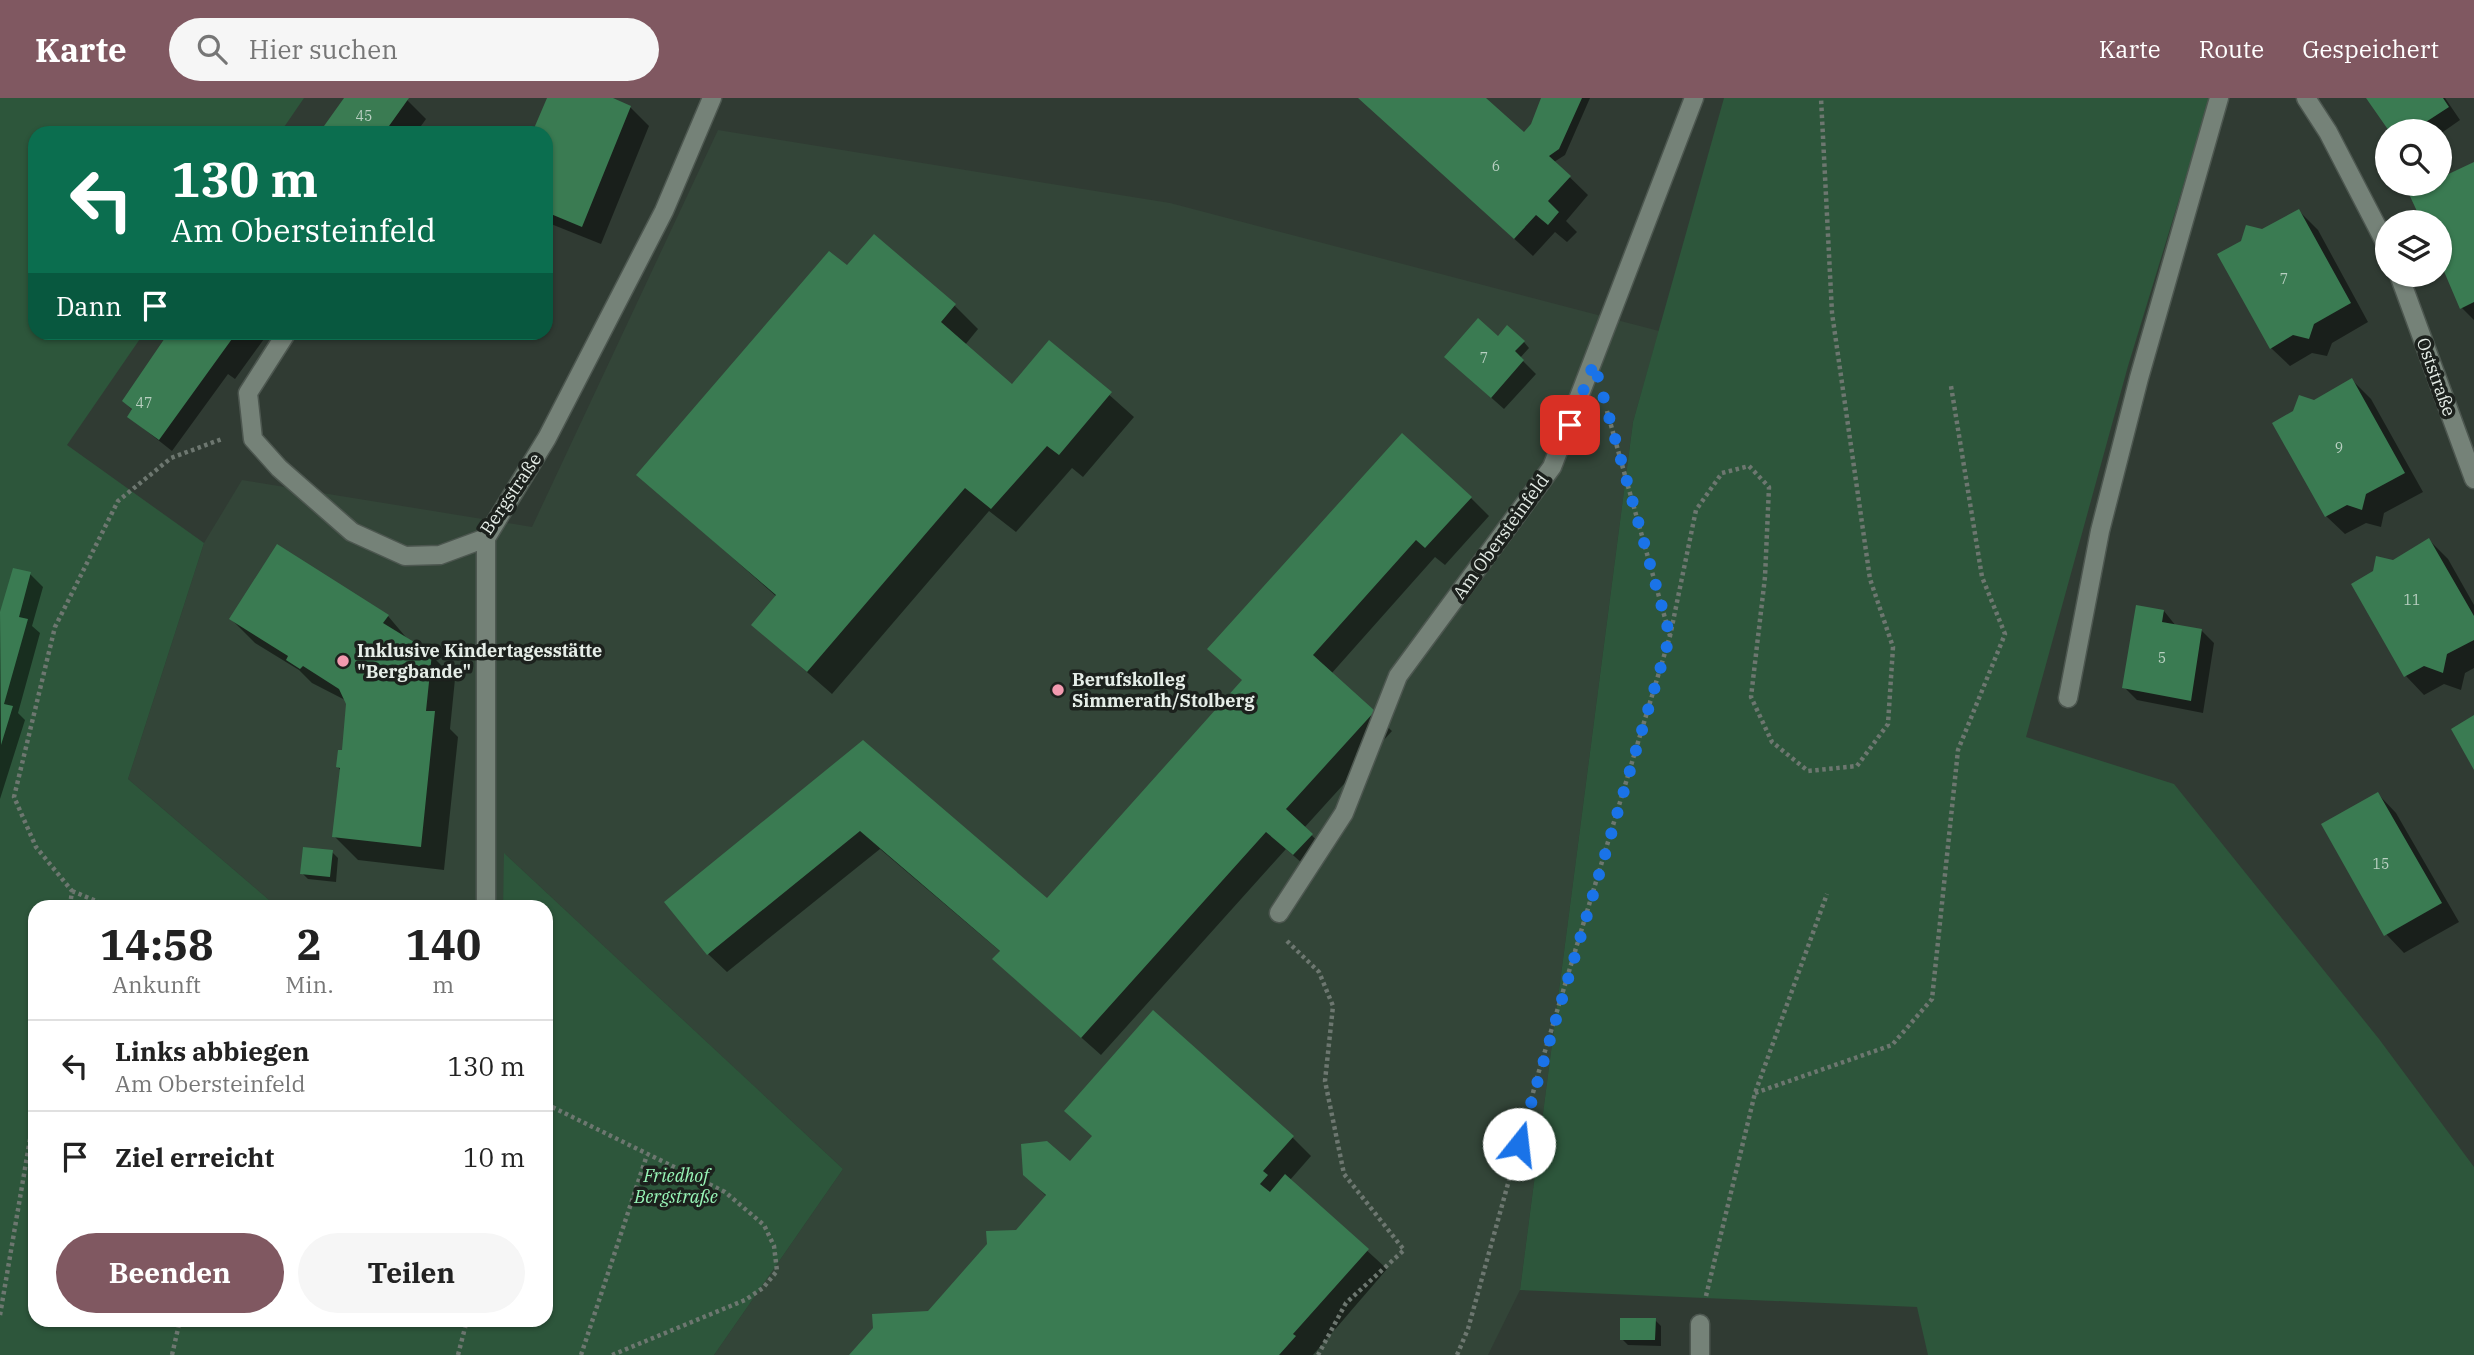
<!DOCTYPE html>
<html lang="de">
<meta charset="utf-8">
<style>
body{margin:0;font-family:"IBM Plex Serif",serif;background:#f6f6f6;color:#222;height:100vh;display:flex;flex-direction:column;font-size:26px;white-space:nowrap}
*{box-sizing:border-box;margin:0}
p{font-size:23px;color:#767676}
.icon{flex:none;width:38px;height:38px;fill:none;stroke:currentColor;stroke-width:2;stroke-linecap:round;stroke-linejoin:round}
.map{position:relative;flex:1;overflow:hidden}
.drawer{position:absolute;left:28px;top:802px;width:525px;height:427px;display:flex;flex-direction:column;background:#fff;border-radius:21px;box-shadow:0 2px 5px #0004}
.drawer>*{flex:none}
.top-card{position:absolute;left:28px;top:28px;width:525px;height:214px;border-radius:21px;box-shadow:0 2px 5px #0004;background:#0b6e4f;color:#fff;overflow:hidden}
.fabs{position:absolute;left:2375px;top:21px;display:grid;gap:14px}
.fabs a{display:grid;place-items:center;width:77px;height:77px;border-radius:50%;background:#fff;box-shadow:0 2px 5px #0004;font-size:35px}
.pin{position:absolute;display:grid;place-items:center;width:60px;height:60px;color:#fff;margin:-30px;border-radius:14px;box-shadow:0 4px 10px #0006}
.me{position:absolute;width:77px;margin:-38px;rotate:16deg;stroke-linejoin:round;filter:drop-shadow(0 0 5px #0008)}
.turn{display:flex;align-items:center;gap:24px;height:147px;padding:0 28px;font-size:32px}
.turn .icon{width:91px;height:91px;stroke-width:2.5}
.turn b{display:block;font-size:49px;line-height:60px}
.then{display:flex;align-items:center;height:66px;padding:0 28px;background:#0003;gap:14px;font-size:26px}
.eta{display:flex;justify-content:space-evenly;align-items:center;height:119px;text-align:center}
.eta b{font-size:42px;font-weight:700;line-height:49px}
.button{display:flex;gap:14px;margin-top:auto;padding:14px 28px}
.button a{flex:1;height:80px;border-radius:42px;background:#805861;color:#fff;font-size:28px;font-weight:700;line-height:80px;text-align:center}
.button a+a{background:#f6f6f6;color:#222}
ul{padding:0;list-style:none}
li{display:flex;align-items:center;gap:21px;height:91px;padding:0 28px;border-top:2px solid #e0e0e0}
li div{flex:1}
li b{display:block;font-size:26px}
li em{font-style:normal}
header{display:flex;align-items:center;gap:42px;box-sizing:border-box;height:98px;padding:0 35px;background:#805861;color:#fff}
header strong{font-size:33px}
nav{display:flex;gap:38px;margin-inline-start:auto;font-size:24px}
.search{width:490px;height:63px;background:#f6f6f6;display:flex;align-items:center;gap:18px;box-sizing:border-box;padding:0 24px;border-radius:38px;color:#767676;font-size:26px}
.map>svg:first-child{display:block}
</style>
<header>
<strong>Karte</strong>
<div class="search"><svg class="icon" aria-label="search" viewBox="0 0 24 24"><circle cx="10" cy="10" r="6"/><path d="M15 15l6 6"/></svg>Hier suchen</div>
<nav><a>Karte</a><a>Route</a><a>Gespeichert</a></nav>
</header>
<div class="map">
<svg width="2474" height="1257" viewBox="0 0 2474 1257">
<rect width="100%" height="100%" fill="#303b33"/>
<path fill="#334538" d="M718 32 1170 105 1659 233 1633 324 1520 1192 1488 1257H714L843 1071 505 756 503 808H276L128 681 204 445 242 382 532 429Z"/>
<path fill="#2d563b" d="M0 0H304L280 35H35V234L144 235 67 347 204 445 128 681 276 808H35V1222H546V808H503L504 755 843 1071 714 1257H0Z
M1724 0H2210L2128 268 2026 639 2174 686 2379 941 2474 1069V1257H1928L1917 1209 1520 1192 1633 324Z"/>
<path fill="#0007" d="M346 0H405L426 21 416 35H321Z
M548 0H608L630 9 649 28 601 146 546 124V35H534Z
M1360 0H1483L1535 47 1533 27 1543 0H1590L1565 57 1554 64 1588 97 1566 123 1577 134 1567 144 1555 134 1533 158Z
M2368 0H2445L2460 22 2440 36V33H2391Z
M2474 66V222L2462 210 2440 160V124H2423L2410 95 2430 86H2440V82Z
M2299 113 2318 132 2368 224 2332 245 2327 258 2312 255 2290 268 2271 250 2262 133Z
M847 170 954 207 978 231 965 247 1012 288 1050 244 1134 319 1083 379 1072 370 1016 434 989 413 832 596 753 527 777 499 639 377Z
M171 234H269L235 281 228 276 172 353 129 319 133 313 124 303Z
M1524 244 1529 250 1520 260 1536 276 1504 311 1459 271 1503 245Z
M2352 282 2371 301 2423 394 2384 415 2381 429 2366 425 2345 436 2326 418 2314 304Z
M1471 400 1489 418 1445 467 1435 459 1331 576 1392 633 1304 730 1330 755 1312 774 1286 751 1101 957 1013 879 1001 854 880 751 727 874 708 856 863 644 1047 802 1244 583 1228 569Z
M2429 442 2448 461 2474 507V570L2465 575 2461 592 2444 586 2424 597 2406 578 2374 474Z
M30 476 43 489 32 528 40 535 18 615 25 622 0 701V515Z
M2164 513 2176 528 2201 532 2214 545 2203 615 2137 602 2124 589Z
M388 518 410 544 431 557 455 581 450 631 458 639 444 772 358 762 334 738 341 673 338 669 343 654 347 603 312 585 299 572 255 545 231 521Z
M2378 696 2396 715 2459 824 2404 855 2386 836Z
M332 754 338 760 336 784 308 781 302 775Z
M1292 1039 1311 1058 1290 1082 1387 1171 1313 1257H851L929 1215 1017 1133 1047 1099 1025 1076 1070 1065Z
M1655 1222 1661 1228V1248L1628 1247 1622 1241Z"/>
<path fill="#3a7b52" d="M344 0H409L384 35H319Z
M547 0H613L631 8 582 129 546 114V35H532Z
M1358 0H1486L1524 34 1531 26 1541 0H1582L1559 51 1549 58 1571 78 1548 103 1559 114 1548 127 1536 117 1514 141Z
M2366 0H2443L2449 9 2412 33H2389Z
M2474 64V204L2460 211 2440 164V124H2422L2408 94 2426 86H2440V80Z
M2299 111 2351 205 2314 226 2309 241 2293 237 2270 251 2217 156 2241 143 2246 127 2262 131Z
M874 136 956 206 941 224 1012 286 1049 242 1112 294 1059 357 1047 348 991 411 965 390 807 574 751 527 776 497 636 377 829 153 847 167Z
M1478 220 1498 238 1507 227 1525 243 1515 253 1524 262 1491 300 1444 259Z
M169 234H237L159 342 127 319 132 311 122 303Z
M2352 280 2405 375 2366 396 2362 412 2347 407 2325 419 2272 325 2293 313 2299 297 2314 302Z
M1402 335 1472 399 1425 450 1416 442 1313 557 1375 613 1286 711 1313 736 1293 757 1266 734 1081 940 992 861 1000 853 860 733 707 857 664 804 863 642 1047 800 1242 582 1207 551Z
M2429 440 2474 518V542L2447 556 2443 575 2424 568 2404 579 2351 486 2373 473 2376 458 2393 462Z
M277 446 389 517 383 525 432 555 426 613H435L421 749 332 739 340 670 336 669 338 652H342L346 606 339 591 303 568 300 571 286 562 288 558 229 521Z
M13 470 31 474 19 519 28 521 4 606 13 608 1 647 0 514Z
M2136 507 2164 512 2162 524 2202 531 2191 603 2122 590Z
M2474 617V672L2451 631Z
M2378 694 2442 805 2384 838 2321 726Z
M303 749 333 752 330 779 300 776Z
M1153 912 1294 1038 1263 1073 1268 1077 1260 1086 1270 1094 1285 1076 1369 1151 1293 1236 1296 1238 1279 1257H849L873 1230 872 1216 928 1213 987 1146 986 1133 1016 1132 1046 1097 1023 1077 1021 1046 1047 1043 1070 1063 1092 1038 1064 1013Z
M1620 1220H1656L1655 1242H1620Z"/>
<g fill="none" stroke-linecap="round" stroke-linejoin="round">
<defs>
<path id="service" d="M287 234 248 295 253 341 279 370 352 434 405 458 440 457 486 440 547 340 664 113 712 0
M486 440V808
M2068 600 2100 433 2139 280 2219 0"/>
<path id="minor" d="M2306 0 2328 34 2387 148
M2399 177 2474 381
M1279 815 1344 715 1398 578 1552 369 1694 0
M1700 1257V1226"/>
</defs>
<use href="#service" stroke="#4d5750" stroke-width="21"/>
<use href="#minor" stroke="#4d5750" stroke-width="21"/>
<path stroke="#6d7770" stroke-width="4.5" stroke-dasharray="3.5 3.5" stroke-linecap="butt" d="M1607 313 1670 538
M72 793 108 808
M70 808 72 793 36 749 14 699 55 529 118 403 171 360 222 341
M1287 843 1319 874 1333 908 1325 983 1344 1076 1404 1152 1346 1205 1318 1257
M1755 995 1892 947 1932 901 1958 652 2005 536 1982 479 1951 288
M546 1006 725 1094 764 1127 774 1148 777 1173 763 1190 745 1202 612 1257
M1706 1198 1755 995 1827 796
M0 1217 35 1012
M172 1257 180 1222
M458 1257 467 1222
M581 1257 647 1057
M1457 1257 1468 1231 1539 973 1670 538 1696 412 1722 375 1749 368 1769 389 1765 479 1751 599 1772 644 1808 673 1857 668 1888 626 1893 549 1870 481 1832 215 1821 0"/>
<use href="#service" stroke="#758278" stroke-width="18"/>
<use href="#minor" stroke="#758278" stroke-width="18"/>
</g>
<g fill="none" stroke-linecap="round" stroke-linejoin="round">
<path stroke="#1a73e8" stroke-width="12" stroke-dasharray="0 21.6" d="M1519 1046 1670 538 1594 265 1570 327"/>
</g>
<g fill="#f29aaf" stroke="#1c211d" stroke-width="2.5">
<circle cx="343" cy="563" r="7"/>
<circle cx="1058" cy="592" r="7"/>
</g>
<g text-anchor="middle" stroke-width="7" stroke-linejoin="round" paint-order="stroke">
<g font-size="14" fill="#bad0c2">
<text x="364" y="23">45</text>
<text x="1496" y="73">6</text>
<text x="2284" y="186">7</text>
<text x="1484" y="265">7</text>
<text x="144" y="310">47</text>
<text x="2339" y="355">9</text>
<text x="2412" y="507">11</text>
<text x="2162" y="565">5</text>
<text x="2381" y="771">15</text>
</g>
<g font-size="18" fill="#e5ede7" stroke="#1c211d">
<text transform="translate(2436 279) rotate(70)" y="6">Oststraße</text>
<text transform="translate(511 396) rotate(-56)" y="6">Bergstraße</text>
<text transform="translate(1501 439) rotate(-54)" y="6">Am Obersteinfeld</text>
</g>
<g font-size="18" font-weight="bold" fill="#e5ede7" stroke="#1c211d" text-anchor="start">
<text x="357" y="559">Inklusive Kindertagesstätte<tspan x="357" dy="21">"Bergbande"</tspan></text>
<text x="1072" y="588">Berufskolleg<tspan x="1072" dy="21">Simmerath/Stolberg</tspan></text>
</g>
<g font-size="18" font-style="italic" fill="#98f5b7" stroke="#1c211d">
<text x="676" y="1084">Friedhof<tspan x="676" dy="21">Bergstraße</tspan></text>
</g>
</g>
</svg>
<div class="fabs">
<a><svg class="icon" aria-label="search" viewBox="0 0 24 24"><circle cx="10" cy="10" r="6"/><path d="M15 15l6 6"/></svg></a>
<a><svg class="icon" aria-label="layers" viewBox="0 0 24 24"><path d="M12 4l9 5-9 5-9-5zM3 14l9 5 9-5"/></svg></a>
</div>
<div class="pin" style="left:1570px;top:327px;background:#d93025"><svg class="icon" aria-label="arrive" viewBox="0 0 24 24"><path d="M6 21V4h12l-3 4 3 4H6"/></svg></div>
<svg class="me" style="left:1519px;top:1046px" viewBox="-20 -20 40 40"><circle r="19" fill="#fff"/><path d="M0-13L10 11 0 6-10 11z" fill="#1a73e8"/></svg>
<div class="top-card">
<div class="turn"><svg class="icon" aria-label="left" viewBox="0 0 24 24"><path d="M17 20v-9H6M10 6l-5 5 5 5"/></svg><div><b>130 m</b>Am Obersteinfeld</div></div>
<div class="then">Dann<svg class="icon" aria-label="arrive" viewBox="0 0 24 24"><path d="M6 21V4h12l-3 4 3 4H6"/></svg></div>
</div>
<section class="drawer">
<div class="eta">
<div><b>14:58</b><p>Ankunft</p></div>
<div><b>2</b><p>Min.</p></div>
<div><b>140</b><p>m</p></div>
</div>
<ul>
<li><svg class="icon" aria-label="left" viewBox="0 0 24 24"><path d="M17 20v-9H6M10 6l-5 5 5 5"/></svg><div><b>Links abbiegen</b><p>Am Obersteinfeld</p></div><em>130 m</em></li>
<li><svg class="icon" aria-label="arrive" viewBox="0 0 24 24"><path d="M6 21V4h12l-3 4 3 4H6"/></svg><div><b>Ziel erreicht</b></div><em>10 m</em></li>
</ul>
<div class="button"><a>Beenden</a><a>Teilen</a></div>
</section>
</div>
